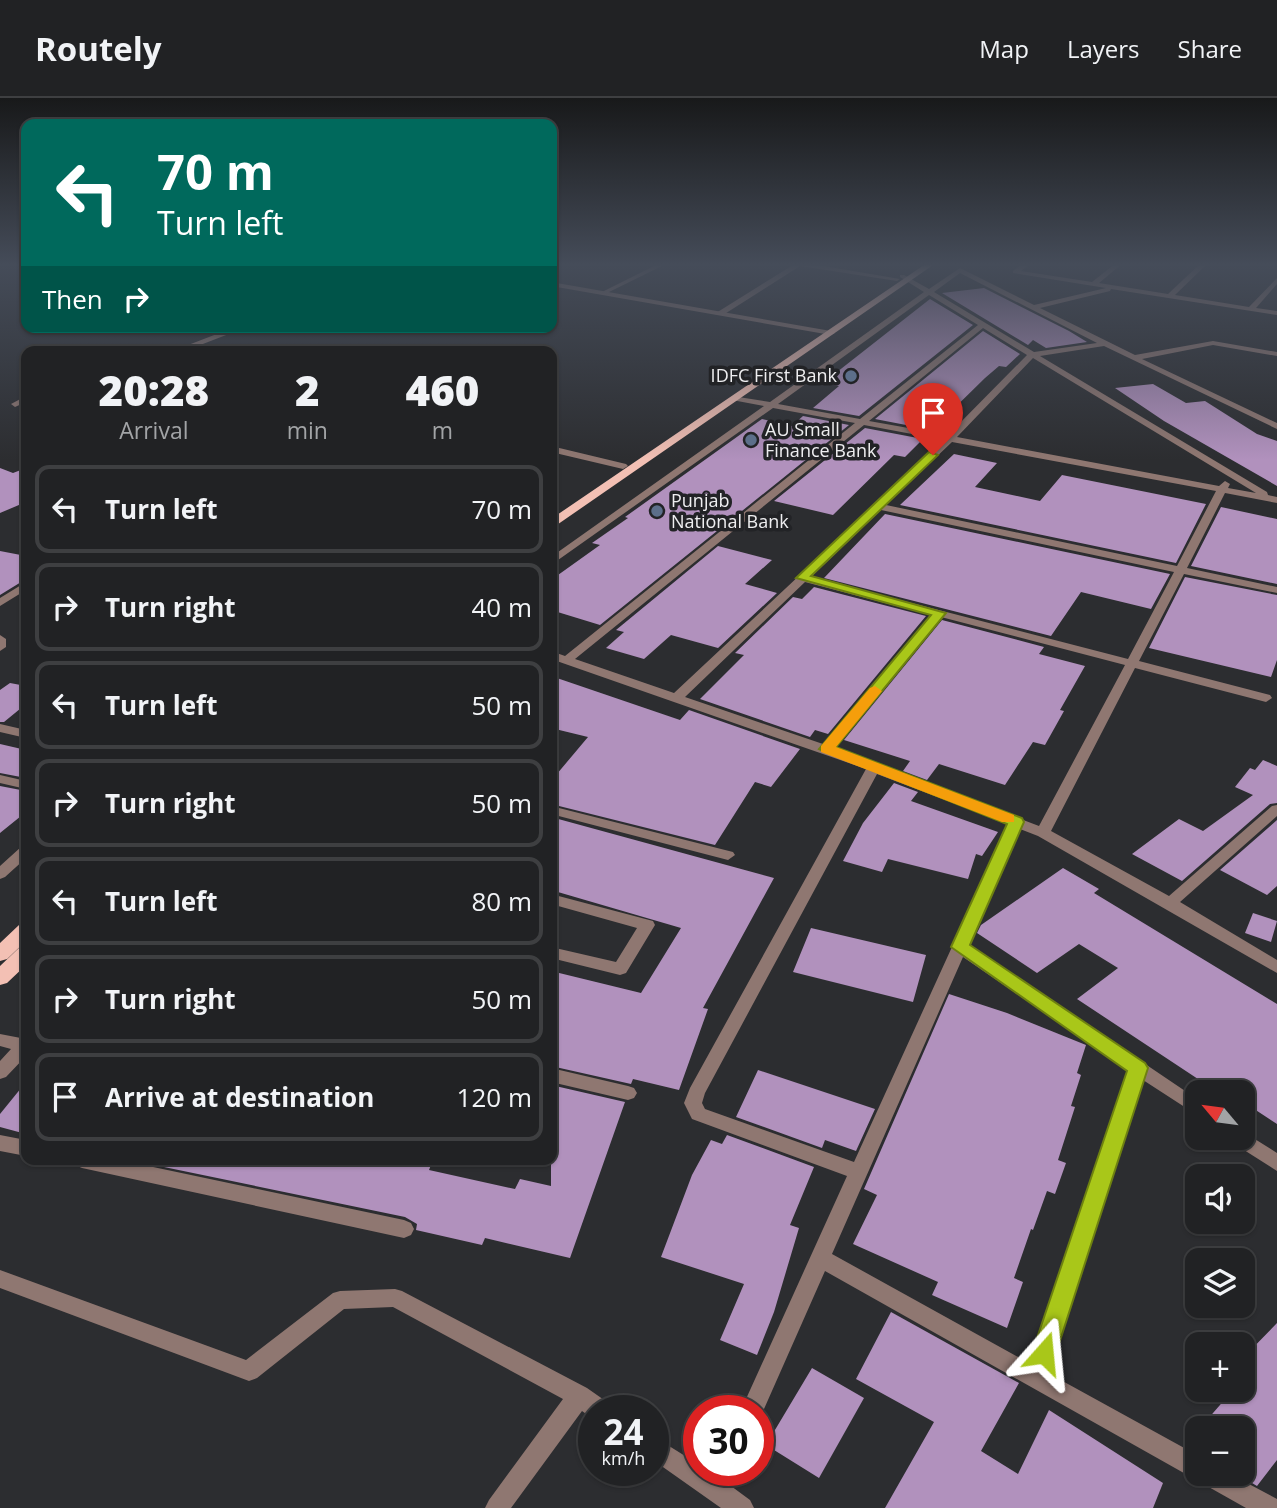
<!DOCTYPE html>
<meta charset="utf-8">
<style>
body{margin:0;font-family:"Open Sans",sans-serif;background:#2d2f31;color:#f1f3f6;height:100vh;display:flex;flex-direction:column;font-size:26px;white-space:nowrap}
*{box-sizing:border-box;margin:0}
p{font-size:23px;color:#a2a4a6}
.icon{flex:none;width:38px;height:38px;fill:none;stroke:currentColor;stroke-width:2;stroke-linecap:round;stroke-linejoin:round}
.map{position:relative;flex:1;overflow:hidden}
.sheet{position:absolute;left:21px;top:248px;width:536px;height:819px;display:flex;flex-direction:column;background:#212224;border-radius:14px;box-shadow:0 2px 5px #0004,0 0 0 2px #3e3f41}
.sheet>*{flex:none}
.top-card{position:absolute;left:21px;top:21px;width:536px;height:214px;border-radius:14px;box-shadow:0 2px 5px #0004,0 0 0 2px #3e3f41;background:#00695c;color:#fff;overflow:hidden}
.needle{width:46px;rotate:299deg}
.buttons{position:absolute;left:1185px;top:982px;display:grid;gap:14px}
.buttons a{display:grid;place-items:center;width:70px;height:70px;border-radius:14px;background:#212224;box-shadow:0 2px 5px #0004,0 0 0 2px #3e3f41;font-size:35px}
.speed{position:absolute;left:578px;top:1297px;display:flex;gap:14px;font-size:35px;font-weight:700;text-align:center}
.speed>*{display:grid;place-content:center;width:91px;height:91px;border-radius:50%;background:#212224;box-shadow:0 2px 5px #0004,0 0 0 2px #3e3f41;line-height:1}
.speed small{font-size:18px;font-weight:400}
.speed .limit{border:10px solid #d22;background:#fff;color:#111}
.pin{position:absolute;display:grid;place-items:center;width:60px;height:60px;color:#fff;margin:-72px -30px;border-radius:50% 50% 50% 0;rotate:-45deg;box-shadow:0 0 7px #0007}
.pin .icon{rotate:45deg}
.me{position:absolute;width:77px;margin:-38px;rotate:18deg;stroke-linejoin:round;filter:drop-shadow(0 0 5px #0008)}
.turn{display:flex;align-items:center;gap:24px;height:147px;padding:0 21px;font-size:32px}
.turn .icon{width:91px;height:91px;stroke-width:2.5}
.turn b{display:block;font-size:49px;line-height:60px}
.then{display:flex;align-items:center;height:66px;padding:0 21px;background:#0003;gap:14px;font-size:26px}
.eta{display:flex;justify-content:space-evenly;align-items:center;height:119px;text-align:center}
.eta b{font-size:42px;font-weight:800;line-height:49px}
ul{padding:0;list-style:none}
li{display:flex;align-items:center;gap:21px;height:88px;margin:0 14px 10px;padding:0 7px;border:4px solid #3e3f41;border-radius:14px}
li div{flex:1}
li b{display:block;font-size:26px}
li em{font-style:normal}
header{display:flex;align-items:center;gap:42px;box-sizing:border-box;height:98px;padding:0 35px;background:#212224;border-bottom:2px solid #3e3f41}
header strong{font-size:33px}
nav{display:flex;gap:38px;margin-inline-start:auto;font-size:24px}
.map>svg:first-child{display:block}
</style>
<header>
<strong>Routely</strong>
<nav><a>Map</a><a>Layers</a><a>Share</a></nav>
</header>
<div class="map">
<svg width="1277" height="1410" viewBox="0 0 1277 1410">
<rect width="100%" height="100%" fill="#2c2d30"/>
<path fill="#b191bd" d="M984 190 1069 233 1087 244 1046 250 1033 242 1028 247 942 195Z
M930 201 973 227 859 318 813 310 839 288 823 285Z
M983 233 1020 256 1006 269 999 268 985 280 932 332 875 321Z
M1153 286 1186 305 1205 303 1257 336 1277 343V388L1164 323 1115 290Z
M803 318 849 327 600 527 551 512V482L600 447 592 445 628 420 625 419 762 321 792 328Z
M865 330 923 341 905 359 894 357 833 417 774 403Z
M954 356 997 365 975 389 1040 403 1062 377 1206 406 1176 465 900 407Z
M0 370 13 375 26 370V404L0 415Z
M1221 409 1277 421V486L1191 468Z
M885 416 1170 476 1151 511 1081 494 1051 538 824 480Z
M718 448 772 462 745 486 777 495 718 550 671 537 644 561 606 550 624 534 616 532Z
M0 453 26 458V481L0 497Z
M1185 479 1277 497V562L1271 579 1149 550Z
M814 489 926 518 828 636 815 632 810 639 700 601 744 557 735 555 793 499 802 501Z
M942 522 1044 549 1039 556 1085 568 1060 612 1064 613 1045 647 1033 644 1005 687 939 666 927 682 903 673 910 663 844 642Z
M551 578 680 622 689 612 800 651 771 689 755 684 715 747 551 706V683L588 639 551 630Z
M10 585 26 588V606L4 624H0V592Z
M0 646 26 652V680L0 675Z
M1263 662 1277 668V705L1270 706 1182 783 1132 756 1179 721 1203 733 1253 697 1235 689 1250 670 1255 672Z
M894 685 918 694 911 703 998 734 982 758 976 756 968 781 888 761 882 774 843 763 863 725Z
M0 688 26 693V714L0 735Z
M551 719 774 780 703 910 708 911 679 992 633 981 631 986 551 968V873L641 895 681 830 551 792Z
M1277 722V788L1267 797 1220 772Z
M1063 770 1099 791 1094 795 1277 906V1026L1242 1003V994H1191L1201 983 1077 901 1118 870 1079 846 1037 875 977 835 981 827Z
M1253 815 1277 823 1271 844 1245 835Z
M811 830 926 857 913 904 793 874Z
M949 896 1007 915 1086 947 1077 975 1081 977 1071 1008 1075 1009 1058 1062 1066 1065 1055 1096 1047 1093 1033 1132 1031 1131 1014 1180 1023 1184 1007 1230 932 1197 938 1184 853 1146 877 1097 864 1091Z
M758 972 875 1011 856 1053 825 1042 822 1050 736 1019Z
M26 984V1036L0 1029V1016Z
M551 987 625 1004 570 1160 485 1140 482 1147 416 1132 417 1126 405 1119 164 1069 165 1062H410L431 1067 429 1072 515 1091 520 1081 551 1088Z
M727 1037 814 1069 790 1127 799 1130 774 1214 757 1257 720 1242 744 1186 661 1159 692 1077 711 1042 722 1046Z
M891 1214 1019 1285 981 1353 1018 1376 1049 1312 1163 1385 1153 1410H885L934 1324 856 1281Z
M1277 1225V1362L1257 1388 1242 1379V1330H1200L1233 1292H1242V1261Z
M812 1270 864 1300 819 1380 766 1347Z"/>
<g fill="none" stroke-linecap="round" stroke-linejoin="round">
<path fill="#8f7771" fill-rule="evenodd" d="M660 165H668L607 195 602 194Z
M791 165H806L900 181 897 183 800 168 723 217 716 215 793 167Z
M235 229H247L182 254H170Z
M26 298V304L15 309 11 306Z
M551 348 626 366 628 368 623 371 551 354Z
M26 747V760L5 779 0 781V768L21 749Z"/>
<path fill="#8f7771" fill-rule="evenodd" d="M1024 165H1031L1021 173 1092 184 1116 165H1123L1099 185 1168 196 1201 165H1208L1175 197 1249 209 1277 180V186L1256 210 1277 213V217L1111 191 1110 193 1040 210 1135 257 1213 243 1277 254V258L1213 247 1142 261 1277 325V331L1104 248 1040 258 1267 394 1268 397 1277 399V405L1225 395 1187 470 1277 489V495L1184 476 1139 563 1270 597 1272 600 1266 604 1135 570 1051 733 1169 798 1272 708 1277 707V718L1180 804 1277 862V875L1038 738 1020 731 969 847 1197 1001V1017L1143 982 1048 1275 1197 1357V1376H1230L1277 1401V1410H1246L825 1173 760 1320 758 1321V1312H741L847 1078 692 1021 684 1005 690 990 866 671 551 561V553L565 558 855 325 773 310 551 467V459L764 308 732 302V298L770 304 924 194 900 179V177H904L929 191 960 170 1034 207 1106 190 1013 175V173ZM960 175 1097 245 1034 254 934 194ZM929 197 978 227 860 321 778 306ZM983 230 1027 257 948 337 869 323ZM1033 260 1256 395 1228 390 1230 386 1225 383 1219 388 957 339ZM864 327 944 342 674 595 575 561ZM952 344 1216 393 1177 468 886 407ZM881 412 1174 474 1128 561 811 479ZM805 484 931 517 823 646 685 599ZM941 519 1125 567 1039 728 834 650ZM877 676 1008 726 854 1064 705 1011 702 1005 705 995ZM963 859 1128 972 1029 1265 832 1156Z
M551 184 831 233 835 235 831 237 551 188Z
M26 484V492L0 508V500Z
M0 537 6 541V549L0 553Z
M0 626 26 632V640L0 634Z
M0 677 26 683V691L0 685Z
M551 708 733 754 735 757 728 762 551 716Z
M551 796 653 823 655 827 626 875 620 877 551 860V849L616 864 637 830 551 806Z
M0 936 26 941V958L6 979 0 981V963L11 951 0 948Z
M551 970 628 988 634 990 637 995 634 1000 628 1002 551 984Z
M1242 1033 1277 1055V1073L1233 1045 1231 1040H1242Z
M0 1037 26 1042V1058L0 1053Z
M73 1062H120L404 1122 411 1125 414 1131 411 1137 404 1140 82 1070 75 1067Z
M0 1172 246 1262 333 1195 340 1193 395 1191 402 1193 587 1290 607 1304 610 1312H593V1321L582 1313 511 1410H485L489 1402 563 1301 393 1209 344 1211 257 1280 249 1283 0 1190Z
M653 1338 698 1366V1372H707L712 1376 714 1372H738L731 1388 750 1402 754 1410H721L653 1362Z"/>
<path fill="#f3c0b4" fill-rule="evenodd" d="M927 165H936L551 431V421Z
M26 825V843L7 861 0 863V845L19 827Z
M26 848V867L7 885 0 887V868L19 850Z"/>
</g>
<linearGradient id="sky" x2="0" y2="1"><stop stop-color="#18191a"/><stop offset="0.46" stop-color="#454c59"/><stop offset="1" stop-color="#454c59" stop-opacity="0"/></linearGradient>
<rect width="1277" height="362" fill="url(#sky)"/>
<path fill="#a9c719" stroke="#6e8110" stroke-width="2" d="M929 354 938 357 811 478 946 515 836 649 1022 720 1024 724 970 847 1145 965 1148 970 1056 1255 1053 1263 1044 1266 1035 1263 1032 1255 1127 973 951 849 1007 726 819 651 931 517 796 480Z"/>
<path fill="#f59e0b" d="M875 588 882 593 836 649 1014 717V724H1002L821 654V648L870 590Z"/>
<g fill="#5c6f8a" stroke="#222326" stroke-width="2.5">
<circle cx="851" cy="278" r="7"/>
<circle cx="751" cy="342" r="7"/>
<circle cx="657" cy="413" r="7"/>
</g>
<g text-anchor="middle" stroke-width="7" stroke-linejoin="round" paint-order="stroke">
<g font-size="18" fill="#eeeef0" stroke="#222326" text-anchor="start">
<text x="837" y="284" text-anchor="end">IDFC First Bank</text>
<text x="765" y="338">AU Small<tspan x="765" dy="21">Finance Bank</tspan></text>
<text x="671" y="409">Punjab<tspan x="671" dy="21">National Bank</tspan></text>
</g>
</g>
</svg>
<div class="buttons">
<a><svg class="needle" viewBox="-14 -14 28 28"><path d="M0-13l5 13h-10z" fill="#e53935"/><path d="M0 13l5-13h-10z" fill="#a2a4a6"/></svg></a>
<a><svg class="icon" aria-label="sound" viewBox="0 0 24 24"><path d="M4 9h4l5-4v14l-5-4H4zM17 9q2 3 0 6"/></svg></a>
<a><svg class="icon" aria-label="layers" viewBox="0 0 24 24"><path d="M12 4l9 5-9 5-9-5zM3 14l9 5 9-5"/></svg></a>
<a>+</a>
<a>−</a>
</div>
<div class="speed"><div>24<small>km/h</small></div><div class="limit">30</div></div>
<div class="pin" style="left:933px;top:357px;background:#d93025"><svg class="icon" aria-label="arrive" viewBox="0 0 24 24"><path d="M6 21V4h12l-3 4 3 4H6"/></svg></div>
<svg class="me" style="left:1044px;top:1255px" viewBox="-20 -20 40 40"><path d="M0-17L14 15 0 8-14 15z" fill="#a9c719" stroke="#fff" stroke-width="4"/></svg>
<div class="top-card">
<div class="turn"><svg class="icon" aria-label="left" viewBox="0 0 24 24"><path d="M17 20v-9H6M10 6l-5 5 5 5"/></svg><div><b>70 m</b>Turn left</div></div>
<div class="then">Then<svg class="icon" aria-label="right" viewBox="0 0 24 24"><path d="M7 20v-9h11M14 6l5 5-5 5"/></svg></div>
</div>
<section class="sheet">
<div class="eta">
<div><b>20:28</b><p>Arrival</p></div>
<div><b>2</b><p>min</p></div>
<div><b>460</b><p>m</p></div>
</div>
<ul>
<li><svg class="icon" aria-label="left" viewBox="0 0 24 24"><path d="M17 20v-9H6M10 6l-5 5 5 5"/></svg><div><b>Turn left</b></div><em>70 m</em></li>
<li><svg class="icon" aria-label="right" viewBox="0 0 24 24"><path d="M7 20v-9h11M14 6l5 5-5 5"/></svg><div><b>Turn right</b></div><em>40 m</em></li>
<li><svg class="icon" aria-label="left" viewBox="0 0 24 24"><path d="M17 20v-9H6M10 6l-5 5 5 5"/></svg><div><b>Turn left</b></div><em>50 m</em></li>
<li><svg class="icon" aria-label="right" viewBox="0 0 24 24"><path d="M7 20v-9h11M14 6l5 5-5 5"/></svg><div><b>Turn right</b></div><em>50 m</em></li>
<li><svg class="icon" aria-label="left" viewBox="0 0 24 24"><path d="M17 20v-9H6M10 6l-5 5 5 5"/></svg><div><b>Turn left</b></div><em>80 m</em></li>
<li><svg class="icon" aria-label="right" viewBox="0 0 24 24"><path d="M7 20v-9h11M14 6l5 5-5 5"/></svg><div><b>Turn right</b></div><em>50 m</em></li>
<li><svg class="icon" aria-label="arrive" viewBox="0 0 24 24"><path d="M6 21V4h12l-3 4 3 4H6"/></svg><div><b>Arrive at destination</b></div><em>120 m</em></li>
</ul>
</section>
</div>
